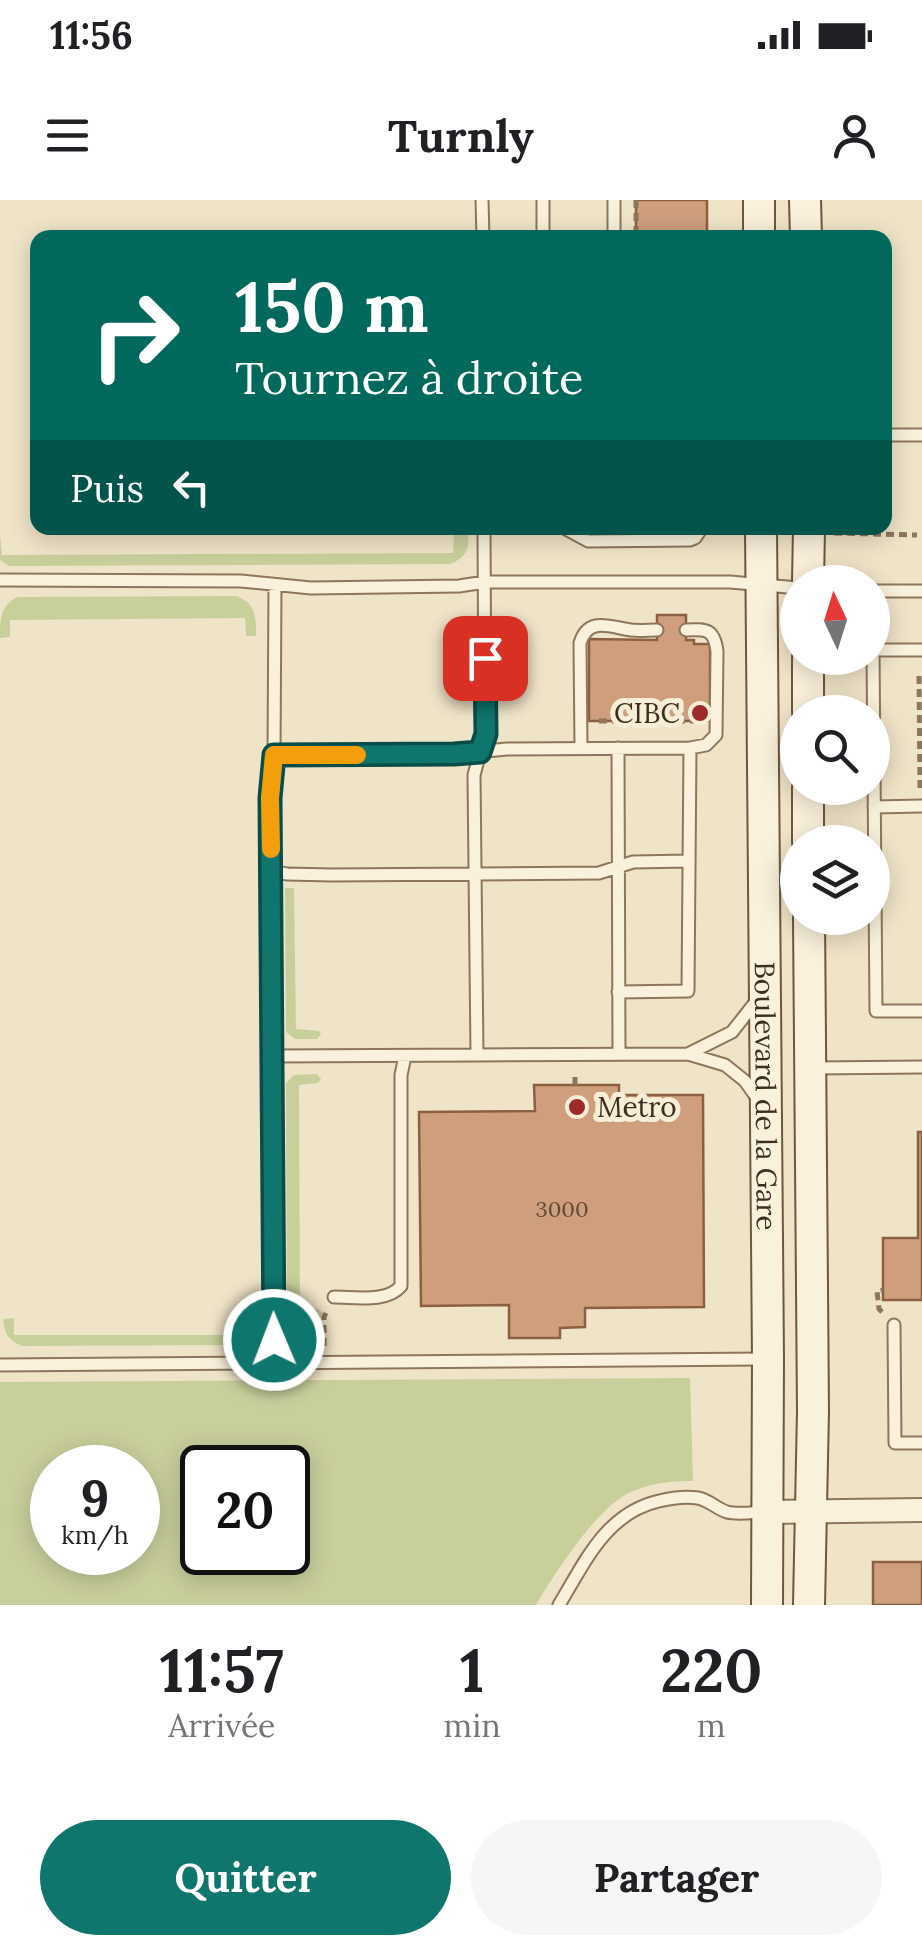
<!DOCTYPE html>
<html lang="fr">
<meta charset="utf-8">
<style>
body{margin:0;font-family:Lora,serif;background:#f6f6f6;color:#202124;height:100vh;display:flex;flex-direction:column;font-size:38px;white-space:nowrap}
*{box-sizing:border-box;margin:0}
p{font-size:32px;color:#757577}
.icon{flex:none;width:55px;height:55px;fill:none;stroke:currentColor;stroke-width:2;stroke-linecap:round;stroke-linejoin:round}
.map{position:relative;height:1405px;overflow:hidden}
.drawer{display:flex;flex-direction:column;background:#fff;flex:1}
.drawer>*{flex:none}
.banner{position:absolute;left:30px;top:30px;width:862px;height:305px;border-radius:20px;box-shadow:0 5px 25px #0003;background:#00695c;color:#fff;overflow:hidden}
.needle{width:65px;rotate:356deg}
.controls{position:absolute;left:780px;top:365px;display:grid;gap:20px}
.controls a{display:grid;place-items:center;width:110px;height:110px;border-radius:50%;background:#fff;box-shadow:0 5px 25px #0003;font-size:50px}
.speed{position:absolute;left:30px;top:1245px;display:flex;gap:20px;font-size:50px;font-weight:700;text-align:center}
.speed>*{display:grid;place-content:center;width:130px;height:130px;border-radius:50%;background:#fff;box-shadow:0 5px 25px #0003;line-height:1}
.speed small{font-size:25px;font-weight:400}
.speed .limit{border:5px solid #111;border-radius:15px;background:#fff;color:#111}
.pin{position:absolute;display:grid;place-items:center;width:85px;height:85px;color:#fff;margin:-42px;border-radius:20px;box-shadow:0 5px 15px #0006}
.me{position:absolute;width:110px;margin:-55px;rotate:359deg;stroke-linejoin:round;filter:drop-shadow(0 0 8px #0008)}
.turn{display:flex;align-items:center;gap:35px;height:210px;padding:0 40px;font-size:45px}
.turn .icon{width:130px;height:130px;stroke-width:2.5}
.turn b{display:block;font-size:70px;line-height:85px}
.then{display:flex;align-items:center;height:95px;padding:0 40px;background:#0003;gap:20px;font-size:38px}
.eta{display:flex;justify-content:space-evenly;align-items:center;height:170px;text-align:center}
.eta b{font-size:60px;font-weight:800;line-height:70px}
.action{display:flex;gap:20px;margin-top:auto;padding:20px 40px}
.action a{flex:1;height:115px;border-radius:60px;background:#0f766e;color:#fff;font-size:40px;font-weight:800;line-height:115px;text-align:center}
.action a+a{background:#f6f6f6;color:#202124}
.status{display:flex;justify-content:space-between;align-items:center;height:70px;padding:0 50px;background:#fff;direction:ltr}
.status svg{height:28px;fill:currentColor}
header{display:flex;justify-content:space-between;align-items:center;height:130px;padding:0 40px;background:#fff;font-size:45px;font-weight:800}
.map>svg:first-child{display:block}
</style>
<div class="status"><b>11:56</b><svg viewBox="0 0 49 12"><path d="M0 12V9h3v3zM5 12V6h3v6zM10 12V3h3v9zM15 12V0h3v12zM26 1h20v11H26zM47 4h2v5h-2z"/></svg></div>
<header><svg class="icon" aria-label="menu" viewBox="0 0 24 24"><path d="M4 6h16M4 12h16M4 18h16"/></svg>Turnly<svg class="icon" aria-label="person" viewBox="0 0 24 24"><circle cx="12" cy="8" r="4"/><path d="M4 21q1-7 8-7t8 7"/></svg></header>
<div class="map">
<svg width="922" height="1405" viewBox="0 0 922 1405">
<rect width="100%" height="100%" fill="#f0e4c8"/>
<path fill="#c9cf9b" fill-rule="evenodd" d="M456 329 467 333C472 347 464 359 450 364L9 366 0 360V334L2 355 453 353 454 333Z
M236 396C256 403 256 417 256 436H246L245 418 10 420V437L0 438C0 420 0 405 18 397Z
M285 688H294L296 829 319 831 321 834 317 839H295L286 832Z
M317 874 321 879 318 883 299 885 300 1109H318L323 1113 320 1118C306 1118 293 1122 287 1106L286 883 294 875Z
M14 1118V1135H249L250 1118H260C260 1133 253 1141 238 1145L22 1146C9 1141 4 1133 3 1119Z
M690 1178 693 1281C672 1281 650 1283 631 1292 598 1306 554 1374 536 1405H0V1182ZM52 1268H138V1352H52ZM202 1268H288V1352H202Z"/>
<path fill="#cf9f7d" stroke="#8d5f41" stroke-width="2.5" d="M636 0H707V38H636Z
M657 415H686V440H694V444H710V521H589V439L657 440Z
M534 885H619V895H703L704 1107 585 1108V1127L560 1128V1138H509V1105L421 1106 419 912 535 911Z
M918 932H922V1100H883V1038H918Z
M873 1362H922V1405H873Z"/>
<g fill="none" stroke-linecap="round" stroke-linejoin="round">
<defs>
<path id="lane" d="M482 0 483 38
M614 0V38
M543 38V0
M885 235H922
M564 328 588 341 690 340 695 338 702 328
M0 380 241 381 311 388 459 386 485 382H730L798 388
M872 391H922
M686 430C707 429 714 429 717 451L716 535 706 545 690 548
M922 450H873L876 811H922
M581 548 580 443C588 416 610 427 631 430 640 431 648 430 657 430
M618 548 619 854
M274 555 454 554 507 549 690 548 688 791 618 792
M874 607 922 606
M271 671 287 674 332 675 599 673 633 662 689 661
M688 854 732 832 758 799
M477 855 688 854 725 865 745 881 757 898
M273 856 477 855 474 575 485 534 484 328
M814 868 922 867
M334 1097C355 1097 387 1103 401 1086V875L405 856
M894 1125 895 1243H922
M274 1162 271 597 274 555 275 385
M0 1165 768 1159
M559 1405C585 1362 606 1313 659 1301 671 1298 686 1296 698 1298 709 1300 717 1309 727 1312 738 1315 755 1312 766 1312"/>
<path id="street" d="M766 1312 922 1310"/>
<g id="secondary">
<path d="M759 0V38"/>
<path d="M805 0 806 38"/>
<path id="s1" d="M761 328 768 1159 767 1405"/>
<path d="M808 382 809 328"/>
<path d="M808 458V512"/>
<path d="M808 588V642"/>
<path d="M809 1405 813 1211 809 718"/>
</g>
</defs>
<use href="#lane" stroke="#8d765c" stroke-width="15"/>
<use href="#street" stroke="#8d765c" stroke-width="26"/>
<use href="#secondary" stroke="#6f573f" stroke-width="34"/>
<path stroke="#8d765c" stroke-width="5" stroke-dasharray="8 5" stroke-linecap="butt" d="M636 0V38
M834 333 917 335
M919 476 920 588
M599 521H698
M575 885V876
M882 1112 879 1109 877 1091 883 1090
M324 1146V1117L326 1113"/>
<use href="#lane" stroke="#faf1dc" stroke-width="11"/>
<use href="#street" stroke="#faf1dc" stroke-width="22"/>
<use href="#secondary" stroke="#faf1dc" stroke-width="30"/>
</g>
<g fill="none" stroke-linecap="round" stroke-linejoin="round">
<defs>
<path id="route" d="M274 1140 270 598 274 555 454 554 480 552 486 534 485 458"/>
</defs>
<use href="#route" stroke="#0a4d48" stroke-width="25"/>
<use href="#route" stroke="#0f766e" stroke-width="18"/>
<path stroke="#f59e0b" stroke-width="18" d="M271 649 270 598 274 555H357"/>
</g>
<g fill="#9e2a2b" stroke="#f7eed8" stroke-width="4">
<circle cx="700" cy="513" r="10"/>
<circle cx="577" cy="907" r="10"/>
</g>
<g text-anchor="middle" stroke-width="10" stroke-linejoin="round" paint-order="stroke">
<g font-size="22" fill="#624a37">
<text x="562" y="1017">3000</text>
</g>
<g font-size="28" fill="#3d2e20" stroke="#f7eed8" text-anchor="end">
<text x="680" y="523">CIBC</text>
<text x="597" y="917" text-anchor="start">Metro</text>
</g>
<g font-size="28" fill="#3d2e20" stroke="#f7eed8">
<text dy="10" stroke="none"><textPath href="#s1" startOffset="568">Boulevard de la Gare</textPath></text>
</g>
</g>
</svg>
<div class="controls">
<a><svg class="needle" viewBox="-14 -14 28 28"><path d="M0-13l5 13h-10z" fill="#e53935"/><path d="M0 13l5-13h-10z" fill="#757577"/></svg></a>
<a><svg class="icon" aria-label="search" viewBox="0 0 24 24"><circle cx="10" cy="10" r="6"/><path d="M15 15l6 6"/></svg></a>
<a><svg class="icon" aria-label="layers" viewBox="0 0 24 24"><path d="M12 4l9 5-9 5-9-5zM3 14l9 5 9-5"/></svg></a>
</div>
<div class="speed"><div>9<small>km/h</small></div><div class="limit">20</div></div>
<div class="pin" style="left:485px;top:458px;background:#d93025"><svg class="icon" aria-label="arrive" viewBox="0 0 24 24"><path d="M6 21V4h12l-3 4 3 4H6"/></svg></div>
<svg class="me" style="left:274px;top:1140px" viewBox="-20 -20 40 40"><circle r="17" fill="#0f766e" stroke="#fff" stroke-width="3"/><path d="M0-11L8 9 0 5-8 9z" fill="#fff"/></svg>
<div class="banner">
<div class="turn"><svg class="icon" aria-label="right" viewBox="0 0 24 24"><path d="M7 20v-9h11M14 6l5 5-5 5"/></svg><div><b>150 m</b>Tournez à droite</div></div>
<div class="then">Puis<svg class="icon" aria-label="left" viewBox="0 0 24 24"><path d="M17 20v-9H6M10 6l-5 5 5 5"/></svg></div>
</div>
</div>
<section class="drawer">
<div class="eta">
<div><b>11:57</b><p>Arrivée</p></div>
<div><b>1</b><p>min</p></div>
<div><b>220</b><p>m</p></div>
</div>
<div class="action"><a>Quitter</a><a>Partager</a></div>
</section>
